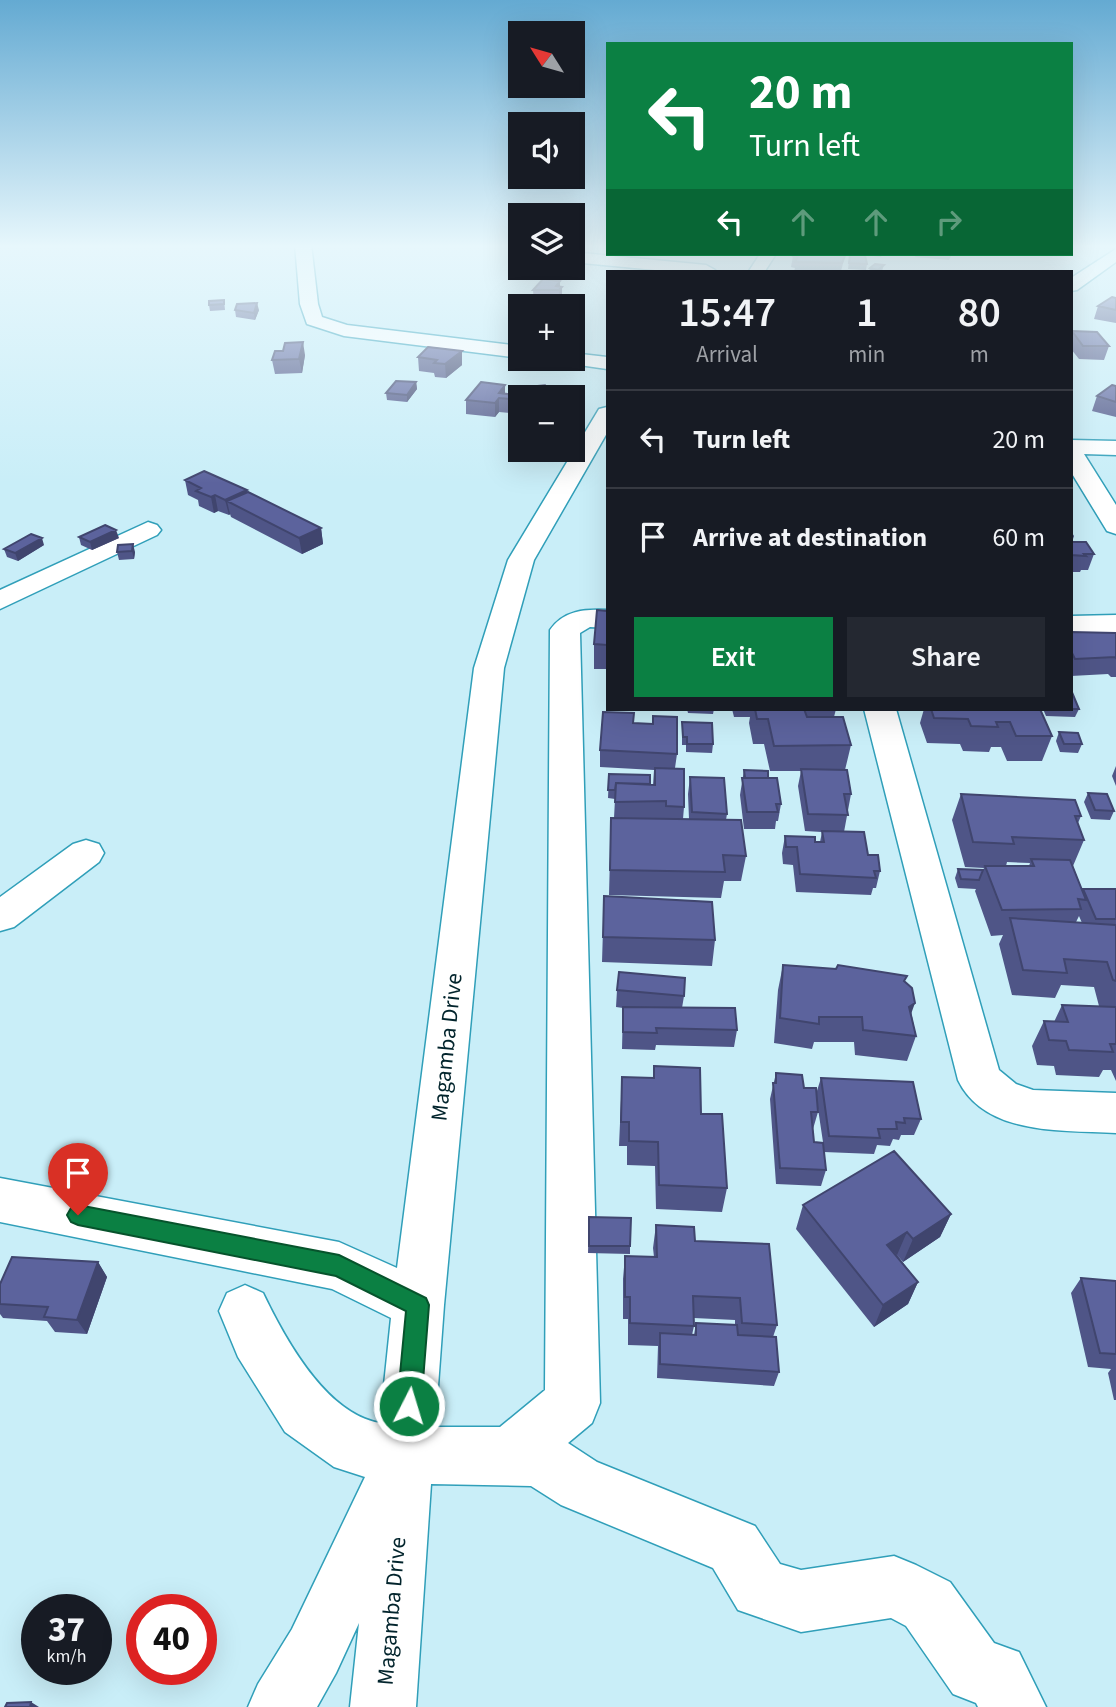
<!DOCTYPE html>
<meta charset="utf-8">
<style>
body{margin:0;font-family:"Source Sans 3",sans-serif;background:#242831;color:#f1f3f6;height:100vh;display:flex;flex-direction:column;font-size:26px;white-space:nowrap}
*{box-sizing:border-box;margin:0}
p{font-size:23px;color:#9ea1a6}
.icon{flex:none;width:38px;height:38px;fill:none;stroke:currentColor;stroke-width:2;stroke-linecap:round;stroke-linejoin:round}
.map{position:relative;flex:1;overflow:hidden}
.sheet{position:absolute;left:606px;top:270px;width:467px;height:441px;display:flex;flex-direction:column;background:#171b24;border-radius:0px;box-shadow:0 7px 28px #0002}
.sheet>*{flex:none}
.hud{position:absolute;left:606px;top:42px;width:467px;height:214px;border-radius:0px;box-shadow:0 7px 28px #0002;background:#0b8043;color:#fff;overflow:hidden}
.needle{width:46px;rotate:307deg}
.tools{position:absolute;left:508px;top:21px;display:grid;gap:14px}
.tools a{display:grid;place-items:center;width:77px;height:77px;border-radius:0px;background:#171b24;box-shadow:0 7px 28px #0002;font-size:35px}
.speed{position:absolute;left:21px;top:1594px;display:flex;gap:14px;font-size:35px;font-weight:700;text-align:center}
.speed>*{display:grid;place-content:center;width:91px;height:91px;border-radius:50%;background:#171b24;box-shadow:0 7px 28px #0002;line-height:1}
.speed small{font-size:18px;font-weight:400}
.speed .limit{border:10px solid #d22;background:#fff;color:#111}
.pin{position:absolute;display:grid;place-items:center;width:60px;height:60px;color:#fff;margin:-72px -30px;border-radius:50% 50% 50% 0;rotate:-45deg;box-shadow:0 0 7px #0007}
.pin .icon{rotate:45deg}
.me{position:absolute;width:77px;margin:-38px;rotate:5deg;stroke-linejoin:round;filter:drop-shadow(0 0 5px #0008)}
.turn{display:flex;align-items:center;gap:24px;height:147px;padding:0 28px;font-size:32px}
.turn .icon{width:91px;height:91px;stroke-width:2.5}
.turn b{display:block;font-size:49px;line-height:60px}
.lanes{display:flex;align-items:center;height:66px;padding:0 28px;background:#0003;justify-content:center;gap:35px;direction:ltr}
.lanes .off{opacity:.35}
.eta{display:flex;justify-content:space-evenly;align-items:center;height:119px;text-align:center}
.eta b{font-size:42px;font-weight:600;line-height:49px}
.button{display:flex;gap:14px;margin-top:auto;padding:14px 28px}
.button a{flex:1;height:80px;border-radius:0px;background:#0b8043;color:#fff;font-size:28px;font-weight:600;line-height:80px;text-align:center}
.button a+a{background:#242831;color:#f1f3f6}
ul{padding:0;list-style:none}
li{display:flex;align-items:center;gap:21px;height:98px;padding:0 28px;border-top:2px solid #363941}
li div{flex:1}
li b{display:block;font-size:26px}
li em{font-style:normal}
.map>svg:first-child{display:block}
</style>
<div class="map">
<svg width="1116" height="1707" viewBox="0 0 1116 1707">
<rect width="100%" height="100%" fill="#c9eef8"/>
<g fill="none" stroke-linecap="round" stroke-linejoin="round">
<defs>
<path id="minor" d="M295 244H311L318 304 322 317 347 325 520 346V358L344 336 307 324 300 304Z
M1116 249V262L1077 290 1071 291V278Z
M572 252 706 265 715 270 666 271 572 262Z
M760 254H776L765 271H749Z
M572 353 607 357V369L565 363 562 359H572Z
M607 407V433L534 560 504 668 444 1305 435 1427H500L545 1390 550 630C564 610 585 609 607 610V628L590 627 580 633 600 1403 592 1423 568 1443 597 1462 755 1526 780 1564 801 1570 894 1556 916 1565 950 1582 994 1643 1019 1652 1046 1707H978L976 1703 953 1694 906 1626 891 1618 801 1632 738 1610 713 1568 561 1505 531 1486 431 1484 416 1707H350L359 1623 336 1673 317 1707H248L258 1684 292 1629 365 1477 334 1467 285 1432 238 1357 219 1311 227 1293 245 1285 263 1293C285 1339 326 1414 380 1423L391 1318 332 1289 0 1222V1178L339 1242 397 1268 474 668 508 560 596 414 599 409Z
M1071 440 1116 441V455L1084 454 1116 505V534L1107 531 1071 472Z
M148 522 157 525 161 530 157 535 0 609V590Z
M1116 615V633L1071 634V616Z
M864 709H896L999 1070 1016 1084 1033 1090 1116 1093V1133C1063 1130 985 1136 958 1080Z
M86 840 99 844 104 853 99 862 14 927 0 931V897L73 844Z"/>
</defs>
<use href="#minor" stroke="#309fb9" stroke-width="3"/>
<use href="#minor" fill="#fff" fill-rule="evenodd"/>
</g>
<path fill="#4f5587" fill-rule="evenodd" d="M850 254 862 255V254H883L881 257 865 255 867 264 866 270 848 269Z
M916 254H952L949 260 915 257Z
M793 256H845L841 271H794L795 268 791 267Z
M884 265 882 271H869L870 268Z
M560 287 562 299 559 303 534 302 533 290Z
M1116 298V323L1094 319 1098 306Z
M224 300 225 310 210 311 209 305Z
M235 310H259L255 320 236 317Z
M517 319H520V335L517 332Z
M1072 331 1109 346 1104 360 1079 359 1071 349Z
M283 351 305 355 302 373 275 374 272 360Z
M462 351V365L446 378 435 377 434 373 419 371 418 357Z
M416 382 417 389 407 402 387 400 386 393Z
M1116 386V417L1092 411 1097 396Z
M520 388 550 392V397H522L520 395Z
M505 393 515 395V409L511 413 499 412 495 417 466 414V400Z
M185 480 247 490 248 492 321 528 323 544 302 554 231 517 230 514 229 515 218 511 214 513 199 506 198 500 188 495Z
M1071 531 1074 536 1072 542 1094 554 1088 570H1081L1080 572H1071Z
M79 537 119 538 92 550 81 545Z
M44 545 18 561 7 557 4 549Z
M118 545 135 552 134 559 119 560 117 552Z
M607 611V669H594V644Z
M1071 632 1116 633V677H1111L1108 674 1071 676Z
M687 709H714L713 714 688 713Z
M732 709H836L834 717 851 745 845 770 851 794 844 832 868 855 880 871 876 888H873L871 895 796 892 793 865 783 864 782 853 785 836 820 842 822 832 805 831 798 786 801 771H770L764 744H753L749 723 750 717H734Z
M924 709H1040L1052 736 1042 761H1007L1001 747H991L989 752 963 751 960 744 927 743 920 723Z
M1043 709H1079L1075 717 1046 716Z
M682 722 713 744 712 753 686 752V745H682Z
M633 723 677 754 675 768 684 807 683 819H689L688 794 690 777 727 814 726 820 746 856 741 881H724L721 898 609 895 611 818H614L615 799 608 798 609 774 653 785 654 770 600 767V750Z
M1059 732 1082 744 1078 753 1060 752 1056 741Z
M1116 766V786L1112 776Z
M744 770 768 778 781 804 778 821H776L775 829H744L740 795Z
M1088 793 1114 811 1110 820 1091 819 1084 802Z
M961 794 1081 816 1078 823 1084 840 1073 866 1082 890 1116 889V1007L1099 1006 1094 987 1061 985 1055 998 1012 995 999 944 1003 935 991 936 975 891 976 889 958 888 955 878 958 869 983 870 984 868 965 867 952 820ZM1007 862 1030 863 1029 866H1006ZM1079 916 1082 923 1076 922Z
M604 896 629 897 715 940 712 966 602 962Z
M783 965 905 982 916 1036 907 1061 855 1055 854 1042H814L812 1049 774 1043 778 990Z
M617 990 684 996 682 1008 737 1030 734 1047 656 1045 655 1050 622 1049 623 1008 616 1007Z
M1062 1005 1116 1007V1081L1111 1070H1103L1099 1077 1056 1075 1054 1066 1037 1065 1032 1046 1044 1021 1054 1022Z
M654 1066 701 1114 727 1188 722 1212 656 1209 655 1166 627 1165V1146H619L622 1077 653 1078Z
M776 1073 816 1094 821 1078 921 1119 914 1135H901L899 1140 893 1139 890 1146 877 1145 874 1154 824 1152 826 1170 821 1186 776 1184 770 1099ZM817 1102 823 1142H814L813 1129 818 1112Z
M803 1205 951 1214 940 1237 903 1262 897 1255 918 1282 908 1304 874 1327 796 1229Z
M589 1217 630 1246V1254L588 1253Z
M656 1225 695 1241 777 1325 773 1337 779 1372 774 1386 657 1378 658 1346 628 1345V1319H623V1279L625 1256 654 1257 653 1248ZM694 1318 735 1320V1325L696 1323 694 1335H692L694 1326Z
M98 1262 107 1277 87 1334 55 1332 47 1321 3 1318 0 1314V1284Z
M1081 1278 1116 1281V1400H1114L1108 1373 1111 1369 1088 1367 1071 1293Z"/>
<path fill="#40456e" d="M560 281V288L562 287V299L559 303V290L556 286Z
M257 303 259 310 255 320 254 313Z
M303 342 305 355 302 373 299 359Z
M462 351V365L446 378 445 364Z
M416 382 417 389 407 402V395Z
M505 385V399L499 393Z
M550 392V397H524V395Z
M515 395V409L511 413V399Z
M499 398V412L495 417V403Z
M247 490 250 505 227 501 230 514 229 515 225 500Z
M215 495 218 511 214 513 211 497Z
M321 528 323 544 302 554 299 538Z
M116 530 119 538 92 550 90 542Z
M42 538 44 545 18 561 15 553Z
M133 544 135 552 134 559 132 551Z
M915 1003 906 1028 909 1007Z
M951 1214 940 1237 903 1262 913 1239Z
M907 1232 897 1255 887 1245Z
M98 1262 107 1277 87 1334 77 1320Z
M918 1282 908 1304 874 1327 883 1305Z
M31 1702 39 1707H30Z"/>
<path fill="#5c639d" stroke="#40456e" stroke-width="2" d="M794 254H818L845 256 842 263 795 262 798 256H793Z
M850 254 865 255 867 264 849 263Z
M875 264 884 265 878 270 870 268Z
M543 279 560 281 556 286 562 287 559 290H533Z
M1112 297 1116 298V310L1098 306Z
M224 300V304L209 305V301Z
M257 303 254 313 235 310 237 304Z
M1072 331 1097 332 1109 346H1083Z
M303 342 299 359 272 360 275 351H283L285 343Z
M428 347 462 351 445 364 434 363 437 360 418 357Z
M396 381 416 382 407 395 386 393Z
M481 382 505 385 499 393 515 395 511 399 499 398 495 403 466 400Z
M545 385 550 392 524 395 520 388Z
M1112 385 1116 386V402L1097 396Z
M204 471 247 490 225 500 215 495 211 497 196 491 201 488 185 480Z
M248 492 321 528 299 538 227 501Z
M105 525 116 530 90 542 79 537Z
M31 534 42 538 15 553 4 549Z
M1071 542H1086L1094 554H1084L1086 556 1071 555Z
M133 544 132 551 117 552 118 545Z
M597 610 607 611V645L594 644Z
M1071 632 1116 633V658L1115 657 1075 659 1071 651Z
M1071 690 1079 709H1071Z
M755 709H804L807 717H843L851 745 774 746 768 719H757Z
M931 709H1040L1052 736H1016L1010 722H996L998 727 971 726 968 719 934 718Z
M603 712 634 713 633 723 653 724V716L677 717V754L600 750Z
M682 722 712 723 713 744H687V737H683Z
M1059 732 1078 733 1082 744H1064Z
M655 768 684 769V807L666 806V801L615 802 616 783 655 785Z
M801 769 847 770 851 794H844L848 815 808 814Z
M744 770 768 771V778H745Z
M609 774 650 775V784L616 783 615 790H608Z
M690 777 724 778 727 814 692 812Z
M742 778H777L781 804H776L778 812H747Z
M1088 793 1107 794 1114 811 1095 810Z
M961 794 1075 800 1081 816H1075L1084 840 1012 837 1014 844 973 842Z
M611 818 741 820 746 856 723 855 725 872 610 870Z
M822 831 864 832 868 855H878L880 871H874L876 878 800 874 797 847H786L785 836 815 837V842H824Z
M1031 859 1070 860 1086 900 1078 899 1081 909 1002 910 985 866H1034Z
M958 869 983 870 979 880 961 879Z
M1083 889H1116V919H1096Z
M604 896 712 902 715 940 603 937Z
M1010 918 1116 925V981L1113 980 1107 962 1064 959 1067 973 1023 970Z
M783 965 836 969 838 965 907 976 904 981 912 988 915 1003 909 1007 916 1036 863 1030 862 1017H819V1024L780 1018Z
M619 972 685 978 684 996 617 990Z
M1062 1005 1116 1007V1044H1110L1113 1052 1069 1050 1066 1041 1049 1040 1044 1021 1068 1022Z
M623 1007 735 1008 737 1030 656 1028 657 1033 623 1032Z
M654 1066 700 1068 701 1114H722L727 1188 659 1185 658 1142 629 1141V1122H621L622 1077 654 1078Z
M776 1073 802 1075 804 1088H816L818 1112H811L814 1142 823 1143 826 1170 780 1168 773 1083H776Z
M821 1078 913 1082 921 1119 904 1118 905 1123 896 1122 897 1129H878L880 1138 829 1136Z
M894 1151 951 1214 913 1239 907 1232 887 1245 918 1282 883 1305 803 1205Z
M589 1217 631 1218 630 1246H589Z
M656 1225 694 1227 695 1241 769 1244 777 1325 742 1323 740 1298 693 1296 694 1326 630 1323V1297H625V1256L657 1257Z
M12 1257 98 1262 77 1320 44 1317 48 1307 0 1304V1284Z
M1081 1278 1116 1281V1354L1100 1353Z
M696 1323 737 1325 738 1335 776 1337 779 1372 660 1364V1333L696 1335Z
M31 1702 30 1707H5L7 1703Z"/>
<linearGradient id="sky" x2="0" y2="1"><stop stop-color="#64aad2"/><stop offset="0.51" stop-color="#e7f7fc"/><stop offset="1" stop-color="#e7f7fc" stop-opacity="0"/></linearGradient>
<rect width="1116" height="483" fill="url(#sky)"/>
<path fill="#0b8043" stroke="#07532c" stroke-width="2" d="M78 1205 339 1255 426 1298 429 1305 421 1406 417 1414 409 1418 401 1414 397 1406 406 1311 336 1276 78 1225 71 1222 67 1215 71 1208Z"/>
<g text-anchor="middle" stroke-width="7" stroke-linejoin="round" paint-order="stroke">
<g font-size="23" fill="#02242c" stroke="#fff">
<text transform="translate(446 1047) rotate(-84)" y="8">Magamba Drive</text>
<text transform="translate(391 1611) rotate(-85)" y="8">Magamba Drive</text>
</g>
</g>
</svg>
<div class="tools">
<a><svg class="needle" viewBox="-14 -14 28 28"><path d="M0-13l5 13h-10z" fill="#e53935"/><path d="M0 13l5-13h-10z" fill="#9ea1a6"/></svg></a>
<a><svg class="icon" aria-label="sound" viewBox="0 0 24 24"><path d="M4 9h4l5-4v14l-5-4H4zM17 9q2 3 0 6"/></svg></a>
<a><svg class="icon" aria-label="layers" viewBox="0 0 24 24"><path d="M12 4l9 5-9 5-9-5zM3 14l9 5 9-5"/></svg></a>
<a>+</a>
<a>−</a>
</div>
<div class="speed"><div>37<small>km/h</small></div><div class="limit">40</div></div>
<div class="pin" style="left:78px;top:1215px;background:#d93025"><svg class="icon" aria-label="arrive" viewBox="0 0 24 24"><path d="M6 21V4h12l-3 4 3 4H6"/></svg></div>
<svg class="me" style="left:409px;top:1406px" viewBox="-20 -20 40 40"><circle r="17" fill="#0b8043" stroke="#fff" stroke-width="3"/><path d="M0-11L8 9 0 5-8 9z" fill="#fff"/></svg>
<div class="hud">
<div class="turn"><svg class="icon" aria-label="left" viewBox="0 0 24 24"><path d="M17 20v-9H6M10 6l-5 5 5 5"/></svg><div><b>20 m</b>Turn left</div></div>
<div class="lanes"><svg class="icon" aria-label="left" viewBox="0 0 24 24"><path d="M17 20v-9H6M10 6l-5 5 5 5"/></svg><svg class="icon off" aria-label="ahead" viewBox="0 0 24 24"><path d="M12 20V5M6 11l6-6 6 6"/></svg><svg class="icon off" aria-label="ahead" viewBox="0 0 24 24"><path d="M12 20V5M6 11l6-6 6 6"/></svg><svg class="icon off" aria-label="right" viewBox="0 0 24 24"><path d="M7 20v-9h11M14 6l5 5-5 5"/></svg></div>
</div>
<section class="sheet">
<div class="eta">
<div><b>15:47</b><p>Arrival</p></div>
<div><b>1</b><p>min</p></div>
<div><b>80</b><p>m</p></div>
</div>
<ul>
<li><svg class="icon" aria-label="left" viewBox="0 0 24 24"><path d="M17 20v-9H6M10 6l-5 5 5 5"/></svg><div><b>Turn left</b></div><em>20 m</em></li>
<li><svg class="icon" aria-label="arrive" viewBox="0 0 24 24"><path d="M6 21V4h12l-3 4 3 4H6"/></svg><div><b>Arrive at destination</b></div><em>60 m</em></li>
</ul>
<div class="button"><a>Exit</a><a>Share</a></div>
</section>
</div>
